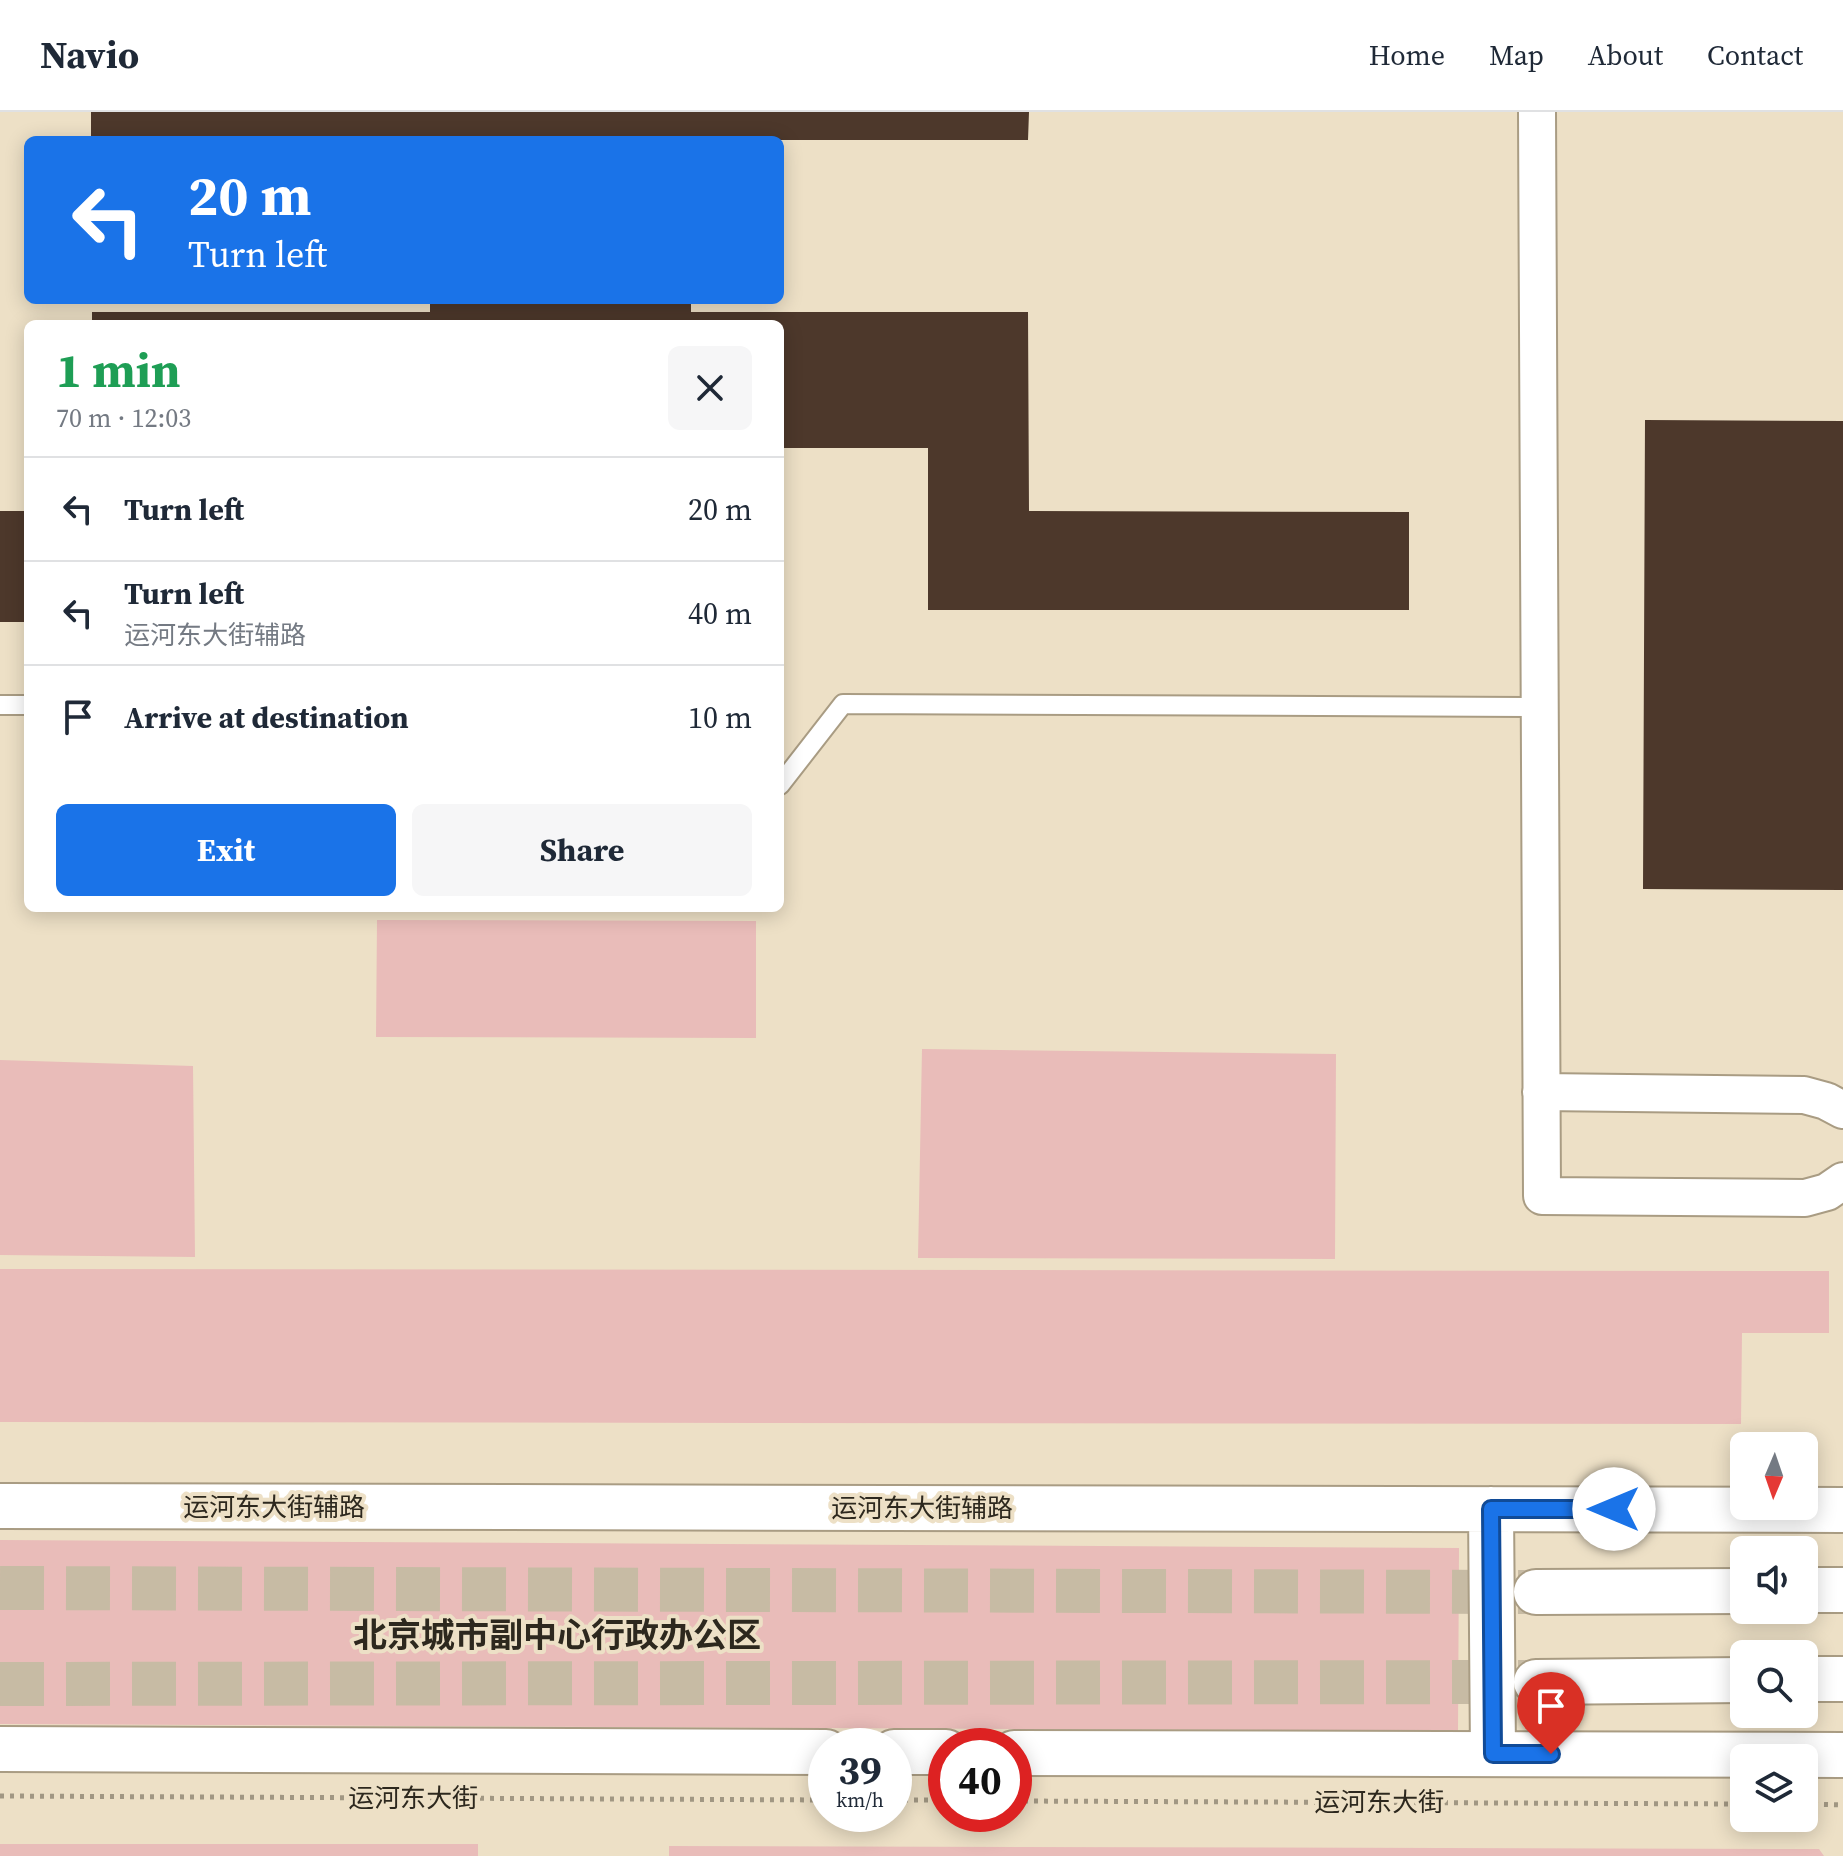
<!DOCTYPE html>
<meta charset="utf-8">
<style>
body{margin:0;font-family:"Source Serif 4","Noto Sans SC",serif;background:#f6f6f7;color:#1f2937;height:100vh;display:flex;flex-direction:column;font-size:30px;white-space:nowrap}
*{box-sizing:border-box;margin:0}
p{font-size:26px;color:#747a83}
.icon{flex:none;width:44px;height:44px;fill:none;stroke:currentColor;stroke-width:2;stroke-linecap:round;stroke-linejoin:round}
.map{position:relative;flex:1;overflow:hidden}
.side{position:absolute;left:24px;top:208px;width:760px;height:592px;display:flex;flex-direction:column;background:#fff;border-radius:12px;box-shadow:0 4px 20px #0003}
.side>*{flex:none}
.top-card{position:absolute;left:24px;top:24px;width:760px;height:168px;border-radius:12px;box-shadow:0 4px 20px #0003;background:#1a73e8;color:#fff;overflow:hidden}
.needle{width:52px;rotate:182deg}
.tools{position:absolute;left:1730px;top:1320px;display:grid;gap:16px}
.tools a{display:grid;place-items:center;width:88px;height:88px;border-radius:12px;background:#fff;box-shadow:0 4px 20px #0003;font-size:40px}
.speed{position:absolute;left:808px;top:1616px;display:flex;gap:16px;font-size:40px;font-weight:700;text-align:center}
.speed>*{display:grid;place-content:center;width:104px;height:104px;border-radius:50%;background:#fff;box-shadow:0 4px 20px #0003;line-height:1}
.speed small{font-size:20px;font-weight:400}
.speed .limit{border:12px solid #d22;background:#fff;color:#111}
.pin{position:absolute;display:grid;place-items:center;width:68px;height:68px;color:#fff;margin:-82px -34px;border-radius:50% 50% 50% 0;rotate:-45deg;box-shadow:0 0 8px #0007}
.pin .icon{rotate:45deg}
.me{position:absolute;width:88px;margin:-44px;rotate:270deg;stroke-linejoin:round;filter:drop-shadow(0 0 6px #0008)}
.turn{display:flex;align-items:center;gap:28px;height:168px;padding:0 32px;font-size:36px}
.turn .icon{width:104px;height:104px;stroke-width:2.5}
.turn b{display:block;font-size:56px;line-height:68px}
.round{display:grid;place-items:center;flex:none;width:84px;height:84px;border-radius:12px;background:#f6f6f7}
.summary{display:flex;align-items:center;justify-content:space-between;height:136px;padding:0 32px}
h1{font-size:48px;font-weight:700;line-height:60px;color:#1e9e55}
.button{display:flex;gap:16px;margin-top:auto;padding:16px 32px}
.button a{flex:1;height:92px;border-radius:12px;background:#1a73e8;color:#fff;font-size:32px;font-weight:700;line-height:92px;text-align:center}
.button a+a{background:#f6f6f7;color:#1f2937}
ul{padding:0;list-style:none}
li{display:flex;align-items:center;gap:24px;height:104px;padding:0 32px;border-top:2px solid #e0e1e3}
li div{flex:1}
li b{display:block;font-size:30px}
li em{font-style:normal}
header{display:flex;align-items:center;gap:48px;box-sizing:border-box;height:112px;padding:0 40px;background:#fff;border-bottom:2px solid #e0e1e3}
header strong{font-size:38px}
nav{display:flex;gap:44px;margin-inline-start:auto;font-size:28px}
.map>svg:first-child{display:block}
</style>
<header>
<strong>Navio</strong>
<nav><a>Home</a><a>Map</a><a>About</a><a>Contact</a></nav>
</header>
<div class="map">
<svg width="1843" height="1744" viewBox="0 0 1843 1744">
<rect width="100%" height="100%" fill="#ede0c6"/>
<path fill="#e9bcb9" d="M377 808 756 809V926L376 925Z
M922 937 1336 942 1335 1147 918 1146Z
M0 948 193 954 195 1145 0 1143Z
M0 1157 1829 1159V1221H1742L1741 1312 0 1310Z
M0 1428 1459 1436 1458 1619 0 1612Z
M0 1732H478V1744H0Z
M669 1734 1819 1737 1824 1744H669Z"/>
<path fill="#4d382b" d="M91 0H1029L1028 28H91Z
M430 188H691V200H1028L1029 399 1409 400V498H928V336H780V212H92V200H430Z
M1645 308 1843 309V778L1643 777Z
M0 399H28V510H0Z"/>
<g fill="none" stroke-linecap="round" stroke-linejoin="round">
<path stroke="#c7bba4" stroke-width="44" stroke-dasharray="44 22" stroke-linecap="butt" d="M0 1476 1529 1480
M0 1572 1530 1570"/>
<defs>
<path id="lane" d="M0 593H28
M780 673 843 592 1540 595"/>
<path id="street" d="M1537 0 1542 1084 1805 1086 1827 1080 1843 1069
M1541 980 1804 983 1826 989 1843 998"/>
<path id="secondary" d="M0 1394 1843 1398
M1491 1397 1493 1642
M0 1637 826 1640
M894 1640H946
M1014 1641 1843 1643"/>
<path id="primary" d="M1804 1478H1843
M1536 1480 1744 1479
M1804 1567H1843
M1536 1570 1744 1568"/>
</defs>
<use href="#lane" stroke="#a99c83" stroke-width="22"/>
<use href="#street" stroke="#a99c83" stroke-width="40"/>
<use href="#secondary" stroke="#a99c83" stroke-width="48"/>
<use href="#primary" stroke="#a99c83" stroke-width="48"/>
<path stroke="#a19783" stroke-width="5" stroke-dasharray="4 6" stroke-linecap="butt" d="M0 1684 826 1688
M894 1688H946
M1014 1689 1744 1692
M1804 1692 1843 1693"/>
<use href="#lane" stroke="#fff" stroke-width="18"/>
<use href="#street" stroke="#fff" stroke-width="36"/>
<use href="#secondary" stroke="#fff" stroke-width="44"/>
<use href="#primary" stroke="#fff" stroke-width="44"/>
</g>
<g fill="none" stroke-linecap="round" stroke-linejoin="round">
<defs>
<path id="route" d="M1551 1642H1493L1491 1397H1614"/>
</defs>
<use href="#route" stroke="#114b97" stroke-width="20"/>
<use href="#route" stroke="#1a73e8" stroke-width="14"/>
</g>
<g text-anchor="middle" stroke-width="8" stroke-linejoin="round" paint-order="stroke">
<g font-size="26" fill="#2d281e" stroke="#ede0c6">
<text x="274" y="1404">运河东大街辅路</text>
<text x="922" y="1405">运河东大街辅路</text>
<text x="413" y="1695">运河东大街</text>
<text x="1379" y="1699">运河东大街</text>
</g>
<g font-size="34" font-weight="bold" fill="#2d281e" stroke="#ede0c6">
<text x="557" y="1535">北京城市副中心行政办公区</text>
</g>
</g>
</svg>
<div class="tools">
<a><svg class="needle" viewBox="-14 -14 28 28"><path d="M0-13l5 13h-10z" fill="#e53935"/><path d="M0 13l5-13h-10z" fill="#747a83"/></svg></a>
<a><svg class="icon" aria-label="sound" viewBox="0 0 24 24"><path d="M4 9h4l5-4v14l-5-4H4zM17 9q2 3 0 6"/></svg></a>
<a><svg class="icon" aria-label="search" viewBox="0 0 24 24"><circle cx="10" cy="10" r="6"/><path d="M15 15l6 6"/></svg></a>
<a><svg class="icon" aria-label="layers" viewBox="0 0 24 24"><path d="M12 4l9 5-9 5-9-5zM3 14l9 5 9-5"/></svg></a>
</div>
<div class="speed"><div>39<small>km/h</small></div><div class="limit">40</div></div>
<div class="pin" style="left:1551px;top:1642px;background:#d93025"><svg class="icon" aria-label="arrive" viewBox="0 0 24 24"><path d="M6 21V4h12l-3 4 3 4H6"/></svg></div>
<svg class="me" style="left:1614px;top:1397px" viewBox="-20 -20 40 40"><circle r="19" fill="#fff"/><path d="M0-13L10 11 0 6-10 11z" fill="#1a73e8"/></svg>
<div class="top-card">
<div class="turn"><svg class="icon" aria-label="left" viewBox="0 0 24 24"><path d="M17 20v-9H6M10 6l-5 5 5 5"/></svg><div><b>20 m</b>Turn left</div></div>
</div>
<section class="side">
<div class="summary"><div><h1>1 min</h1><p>70 m · 12:03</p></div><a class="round"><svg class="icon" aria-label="close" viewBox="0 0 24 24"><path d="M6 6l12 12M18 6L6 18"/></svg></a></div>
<ul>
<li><svg class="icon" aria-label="left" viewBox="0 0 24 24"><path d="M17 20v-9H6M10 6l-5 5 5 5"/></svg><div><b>Turn left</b></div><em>20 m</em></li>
<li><svg class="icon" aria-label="left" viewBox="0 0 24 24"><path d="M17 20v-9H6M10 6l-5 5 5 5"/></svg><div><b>Turn left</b><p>运河东大街辅路</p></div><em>40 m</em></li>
<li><svg class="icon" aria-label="arrive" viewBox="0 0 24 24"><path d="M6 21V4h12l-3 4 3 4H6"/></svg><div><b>Arrive at destination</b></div><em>10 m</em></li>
</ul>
<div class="button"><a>Exit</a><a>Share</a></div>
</section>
</div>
